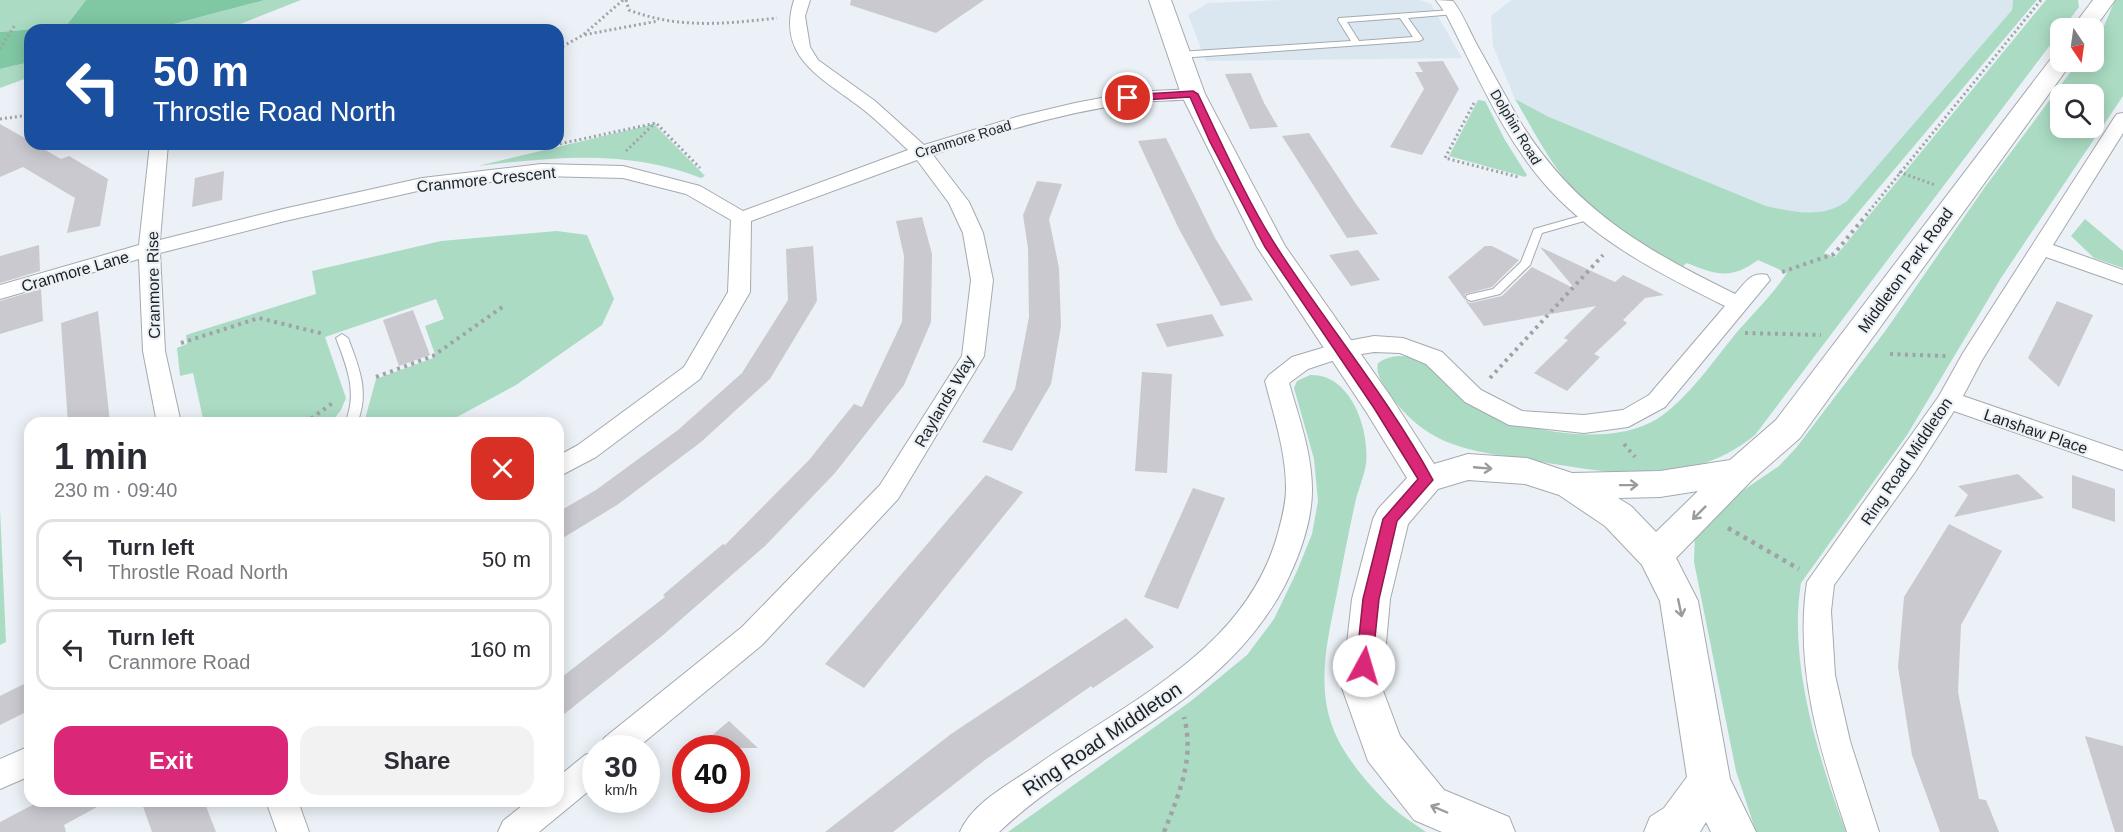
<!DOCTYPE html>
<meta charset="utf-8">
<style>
body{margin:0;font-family:Helvetica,sans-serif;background:#f2f2f3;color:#2b2b33;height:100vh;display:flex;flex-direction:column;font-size:22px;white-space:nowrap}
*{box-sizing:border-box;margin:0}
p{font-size:20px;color:#7c7c81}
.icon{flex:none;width:33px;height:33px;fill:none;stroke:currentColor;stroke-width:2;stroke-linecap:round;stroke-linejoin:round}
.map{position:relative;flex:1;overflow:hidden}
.panel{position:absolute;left:24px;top:417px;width:540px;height:390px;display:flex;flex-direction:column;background:#fff;border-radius:18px;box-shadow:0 3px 15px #0003}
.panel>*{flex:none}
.banner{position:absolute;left:24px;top:24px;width:540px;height:126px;border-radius:18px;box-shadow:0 3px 15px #0003;background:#1a4fa0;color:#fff;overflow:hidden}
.needle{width:39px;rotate:167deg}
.controls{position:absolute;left:2050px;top:18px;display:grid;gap:12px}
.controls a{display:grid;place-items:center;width:54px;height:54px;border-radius:12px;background:#fff;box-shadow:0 3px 15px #0003;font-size:30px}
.speed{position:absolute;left:582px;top:735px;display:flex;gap:12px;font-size:30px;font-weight:700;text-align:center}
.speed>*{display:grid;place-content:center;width:78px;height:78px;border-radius:50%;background:#fff;box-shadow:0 3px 15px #0003;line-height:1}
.speed small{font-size:15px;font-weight:400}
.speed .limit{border:9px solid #d22;background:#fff;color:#111}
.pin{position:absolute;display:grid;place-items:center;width:51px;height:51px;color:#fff;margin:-26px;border:3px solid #fff;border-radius:50%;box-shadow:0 2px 6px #0007}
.me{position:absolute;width:66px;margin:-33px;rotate:6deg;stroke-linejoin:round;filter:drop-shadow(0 0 4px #0008)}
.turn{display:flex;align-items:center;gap:21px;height:126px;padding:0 30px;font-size:27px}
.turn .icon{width:78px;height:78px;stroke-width:2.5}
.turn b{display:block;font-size:42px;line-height:51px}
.round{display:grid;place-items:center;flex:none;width:63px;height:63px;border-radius:18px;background:#f2f2f3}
.headline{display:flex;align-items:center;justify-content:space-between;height:102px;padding:0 30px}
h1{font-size:36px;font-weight:600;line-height:45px}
.primary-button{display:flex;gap:12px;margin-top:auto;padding:12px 30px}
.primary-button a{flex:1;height:69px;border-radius:18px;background:#db2777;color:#fff;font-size:24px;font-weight:600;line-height:69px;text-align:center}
.primary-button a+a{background:#f2f2f3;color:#2b2b33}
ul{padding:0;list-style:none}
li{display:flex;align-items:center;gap:18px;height:81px;margin:0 12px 9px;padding:0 18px;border:3px solid #e1e1e2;border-radius:18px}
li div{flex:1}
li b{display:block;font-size:22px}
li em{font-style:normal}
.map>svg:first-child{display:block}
</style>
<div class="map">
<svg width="2123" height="832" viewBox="0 0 2123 832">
<rect width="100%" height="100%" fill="#ebf1f6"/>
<path fill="#dae7f1" d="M1282 0H1419L1431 4 1462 58 1206 61 1188 15 1208 3Z
M1511 0H2013L2012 10 1847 201 1835 210 1817 213 1793 212 1766 206 1549 117 1515 99 1493 46 1491 16Z"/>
<path fill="#abdcc3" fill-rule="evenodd" d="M0 0H86L66 26 0 32Z
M265 0H301L225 30H151Z
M2013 0H2037L1824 253 1835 257 2046 0H2078L2079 7 1755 435C1690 488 1612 474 1536 461 1475 451 1430 450 1391 396 1384 385 1375 376 1378 363 1392 354 1405 354 1421 362 1435 369 1444 385 1457 395 1505 429 1604 451 1657 419 1687 400 1714 360 1737 332 1754 313 1773 294 1787 273L1758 260C1731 280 1716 275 1687 263L1683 266C1639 245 1595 216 1564 178 1545 154 1531 126 1515 99L1549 117 1766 206C1794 212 1822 219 1847 201L2012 10Z
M2115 0H2123V96L2001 278 1907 435 1801 583C1788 662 1818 757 1846 832H1756L1736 771 1694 562 1695 531 1726 502 1779 466 1796 448 1886 330 1985 187 2078 62H2094V40L2104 26ZM2061 94H2094V128H2061Z
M30 62V77L0 88V69Z
M1478 100 1485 101 1505 140 1527 175 1525 177 1449 156Z
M654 124 705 176 701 178C629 149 553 157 478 166Z
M2085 219 2123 251V268L2094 258 2071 236Z
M557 231 587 235 614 299 602 325 516 385 446 423H364L376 379 436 357 425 326 444 319 436 299 325 337 346 398 341 410 331 423H204L193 373 180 376 177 348 187 344 186 335 316 294 312 271 441 241Z
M1310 375C1351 373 1370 430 1366 464 1364 476 1359 488 1356 499 1349 530 1343 562 1337 593 1328 637 1316 685 1333 728 1342 754 1372 790 1393 808 1403 817 1415 824 1426 832H1008L1191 701 1247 655 1274 619 1297 571 1312 534 1318 501 1314 459 1294 388 1297 381Z
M0 509 6 642 0 645Z"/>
<path fill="#80c7a4" d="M86 0H265L151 30H30V62L0 69V32L66 26Z"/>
<path fill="#cac9d0" d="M851 0H984L936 33 850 5Z
M1443 61 1459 89 1422 155 1390 147 1424 89 1415 72H1423L1417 62Z
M1251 73 1264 103 1278 127 1250 129 1225 74Z
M0 124 30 141V144H35L61 159 69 156 108 179 100 226 67 233 75 198 23 167 0 177Z
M1309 133 1356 204 1378 234 1347 238 1282 136Z
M1166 138 1215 238 1253 300 1221 306 1178 227 1138 141Z
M224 171 222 200 192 207 195 178Z
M1037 181 1062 184 1049 219 1059 268 1061 326 1051 384 1012 451 982 442 1015 389 1029 317 1028 248 1023 215Z
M922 217 932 254 931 322 904 385 835 473 765 546 662 636 558 719V680L665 597 663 595 723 544 725 545 809 460 854 404 862 407 902 322 904 256 896 221Z
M39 245 40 271 0 283V256Z
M813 246 817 301 770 379 701 442 617 505 558 541V512L596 490 678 430 742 373 788 300 786 249Z
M1485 246H1492L1519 260 1492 287 1465 294V300L1470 303 1502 296 1532 267 1575 289 1540 247 1615 282 1623 275 1664 295 1645 298 1623 320 1627 323 1594 354 1600 357 1567 391 1534 373 1568 340 1564 338 1596 306 1484 326 1448 277Z
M1358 250 1380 280 1351 286 1329 255Z
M41 289 43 321 0 334V301Z
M2057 301 2093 315 2059 387 2028 358Z
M413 310 430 355 399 366 383 320Z
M98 311 110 423H68L61 323Z
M1212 314 1224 336 1167 347 1156 324Z
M1142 372 1172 374 1167 473 1135 471Z
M2018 474 2044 498 1954 517 1968 495 1958 486Z
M986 475 1023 492 864 688 825 664Z
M2072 475 2115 489V522L2072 508Z
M1193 488 1225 498 1178 609 1144 597Z
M1949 524 2002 551 1961 625 1958 692 1979 799 1986 800 1999 832H1940L1912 755 1898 667 1904 597Z
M1126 618 1154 647 1093 688 1091 686 985 760 893 832H825L951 734Z
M30 681V710L0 725V696Z
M729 721 758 748H697Z
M2085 736 2123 746V832H2115Z
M40 801H108L64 825 66 832H0V822Z
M141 801H204L216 832H152Z"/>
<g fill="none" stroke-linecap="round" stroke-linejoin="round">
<defs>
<path id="lane" d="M1452 10 1456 12 1455 14 1408 18 1423 39 1419 41 1179 58 1175 55 1179 52 1351 41 1338 20 1339 18ZM1400 18 1413 37 1359 41 1347 22Z
M1587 214 1592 217 1591 219 1542 233 1530 265 1500 294 1471 301 1467 299 1466 297 1467 295 1493 289 1521 262 1534 229Z
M342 334 348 338C359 367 370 393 357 423H345C358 393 347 367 336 338Z"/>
<path id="street" d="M794 0H810L805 16 810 47 818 60 875 101 924 145 1020 116 1075 103 1133 92 1193 89 1199 90 1202 94 1199 98 1193 99C1173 101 1153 100 1133 103 1065 112 997 132 933 155L969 202 983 233 993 280 984 356 898 499 762 645 637 748H600L604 738 742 627 880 485 962 356 971 280 963 233 949 203 917 160 751 221 750 292 700 379 596 457 558 477V456L578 445 684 367 728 292 731 220 686 194 623 178 541 176 422 190 285 221 160 253 165 351 181 423H157L143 351 139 259 0 299V285L139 245 150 144H168L160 240 283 209 422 178 541 164 623 166 700 186 743 211 908 150C893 136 877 120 860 107 822 78 776 57 794 0Z
M1436 0 1453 1C1463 14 1469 30 1477 45 1491 70 1505 95 1519 120 1574 210 1644 249 1735 294 1745 283 1751 271 1767 275L1770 280 1665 407 1628 427 1584 433 1509 425 1465 402 1426 364 1400 353 1374 352 1344 357 1308 369 1289 383C1299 418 1312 453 1312 490 1312 522 1299 557 1285 585 1221 707 1093 743 999 832H960C972 803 1009 784 1034 767 1126 702 1246 651 1278 533 1282 518 1286 504 1286 488 1286 452 1274 416 1265 381L1269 375 1292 357 1342 342 1374 336 1403 338 1442 352 1481 390 1522 411 1584 415 1623 410 1649 395 1725 306C1662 275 1599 243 1550 190 1504 140 1477 74 1446 14Z
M2123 113V133L2053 245 2123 270V284L2046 257 1982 360 1963 396 2123 451V470L1954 411 1915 472 1834 585 1831 611 1835 675 1850 741 1879 832H1847C1820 751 1794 668 1807 582L1939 396 1963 353 2114 118 2117 114Z
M30 746V776L0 789V759Z
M596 751V785L539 832H498L503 821 528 801H558V777L585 755Z
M266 801H298L309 832H277Z"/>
<path id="secondary" d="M1149 0H1171L1205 94 1285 246 1391 397 1434 464 1468 454 1527 458 1572 473 1660 471 1730 460 1776 420 2053 56 2061 54V62H2072L1800 438 1752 480 1676 558 1698 601 1730 779 1756 832H1711L1706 822 1700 832H1644L1650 817 1664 808 1687 777 1660 601 1642 565 1605 526 1559 495 1525 484 1468 480 1438 489 1408 524 1390 599 1382 688 1400 736 1444 790 1509 817 1515 832H1442L1414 820 1368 761 1342 688 1352 599 1373 519 1378 509 1407 478 1367 413 1257 247 1181 94ZM1698 491 1656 532 1631 506 1618 498 1660 497Z
M2093 0H2115L2094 29 2072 28Z"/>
</defs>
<use href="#lane" stroke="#a4aaae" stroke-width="2"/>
<use href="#street" stroke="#a4aaae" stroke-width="2"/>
<use href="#secondary" stroke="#a4aaae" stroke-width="2"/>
<path stroke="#9fa3a7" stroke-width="3" stroke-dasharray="2 3" stroke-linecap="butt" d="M623 0 583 35 658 21
M626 0 629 10C678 29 726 24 777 18
M171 29 177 30
M0 49 15 25
M558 49 583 35
M1474 103 1445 158 1518 177
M0 119 30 115
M550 146 656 123 700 168
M626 151 655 123
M1899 172 1935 185
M1866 215 2041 0"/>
<path stroke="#9fa3a7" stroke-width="4" stroke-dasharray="3 4.5" stroke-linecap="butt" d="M1782 272 1834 254 1867 214
M1745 333 1821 335
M181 343 259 318 324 334
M1890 354 1946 356
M376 377 433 356 505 305
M1490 378 1603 255
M305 423 334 402
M1624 444 1635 457"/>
<path stroke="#9fa3a7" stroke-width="4.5" stroke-dasharray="4 5" stroke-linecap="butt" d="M1728 528 1799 569
M1164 832C1179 794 1195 758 1184 717"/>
<use href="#lane" fill="#fff" fill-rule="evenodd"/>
<use href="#street" fill="#fff" fill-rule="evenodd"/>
<use href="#secondary" fill="#fff" fill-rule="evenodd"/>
</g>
<defs><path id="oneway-shaft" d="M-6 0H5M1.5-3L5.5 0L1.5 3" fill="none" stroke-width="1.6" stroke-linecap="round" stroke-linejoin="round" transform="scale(1.5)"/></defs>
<g stroke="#9a9b9c">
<use href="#oneway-shaft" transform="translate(1483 468) rotate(5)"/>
<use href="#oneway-shaft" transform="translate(1629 485) rotate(-1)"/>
<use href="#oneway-shaft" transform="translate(1699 513) rotate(135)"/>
<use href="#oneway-shaft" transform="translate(1680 608) rotate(78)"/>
<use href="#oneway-shaft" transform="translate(1439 809) rotate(-157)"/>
</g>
<path fill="#db2777" stroke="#8e194d" stroke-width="1.5" d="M1193 91 1198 94C1222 144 1248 203 1278 249 1328 326 1389 399 1433 480L1397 521 1379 599 1372 666 1370 671 1364 673 1358 671 1356 666 1363 599 1383 519 1418 479 1374 408 1265 247 1210 142 1190 97 1128 101 1123 98 1128 95Z"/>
<g text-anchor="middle" stroke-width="4.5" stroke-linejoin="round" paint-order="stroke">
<g font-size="14" fill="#1e2022" stroke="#ebf1f6">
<text transform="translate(1516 127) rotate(59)" y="5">Dolphin Road</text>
<text transform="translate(963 139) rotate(-17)" y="5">Cranmore Road</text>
</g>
<g font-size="16" fill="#1e2022" stroke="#ebf1f6">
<text transform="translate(486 179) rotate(-6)" y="6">Cranmore Crescent</text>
<text transform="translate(1905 270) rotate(-54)" y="6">Middleton Park Road</text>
<text transform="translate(75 271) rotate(-16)" y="6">Cranmore Lane</text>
<text transform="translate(153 285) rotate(-91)" y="6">Cranmore Rise</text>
<text transform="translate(944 401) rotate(-60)" y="6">Raylands Way</text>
<text transform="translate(2036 431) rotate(19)" y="6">Lanshaw Place</text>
<text transform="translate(1906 461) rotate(-56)" y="6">Ring Road Middleton</text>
</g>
<g font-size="20" fill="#1e2022" stroke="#ebf1f6">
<text transform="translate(1102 739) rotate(-34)" y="7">Ring Road Middleton</text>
</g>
</g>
</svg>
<div class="controls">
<a><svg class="needle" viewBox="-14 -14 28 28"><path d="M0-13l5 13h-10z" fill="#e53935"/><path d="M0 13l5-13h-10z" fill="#7c7c81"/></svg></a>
<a><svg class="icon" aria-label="search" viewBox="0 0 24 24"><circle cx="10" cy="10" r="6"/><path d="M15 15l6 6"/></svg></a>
</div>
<div class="speed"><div>30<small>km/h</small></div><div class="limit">40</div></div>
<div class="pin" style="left:1128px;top:98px;background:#d93025"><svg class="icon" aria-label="arrive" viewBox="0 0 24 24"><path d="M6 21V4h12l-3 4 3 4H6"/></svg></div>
<svg class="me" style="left:1364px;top:666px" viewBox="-20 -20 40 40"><circle r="19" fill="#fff"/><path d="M0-13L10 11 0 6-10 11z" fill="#db2777"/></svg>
<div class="banner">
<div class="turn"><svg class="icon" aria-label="left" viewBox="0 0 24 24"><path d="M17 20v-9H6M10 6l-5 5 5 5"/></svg><div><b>50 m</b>Throstle Road North</div></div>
</div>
<section class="panel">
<div class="headline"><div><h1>1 min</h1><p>230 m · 09:40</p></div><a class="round" style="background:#d93025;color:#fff"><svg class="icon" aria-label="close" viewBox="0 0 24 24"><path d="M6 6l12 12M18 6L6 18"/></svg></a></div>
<ul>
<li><svg class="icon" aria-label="left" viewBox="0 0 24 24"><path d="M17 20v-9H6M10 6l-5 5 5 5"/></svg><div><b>Turn left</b><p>Throstle Road North</p></div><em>50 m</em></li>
<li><svg class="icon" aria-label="left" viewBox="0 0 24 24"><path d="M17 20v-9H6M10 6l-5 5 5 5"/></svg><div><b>Turn left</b><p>Cranmore Road</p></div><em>160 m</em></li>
</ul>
<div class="primary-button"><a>Exit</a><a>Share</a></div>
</section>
</div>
